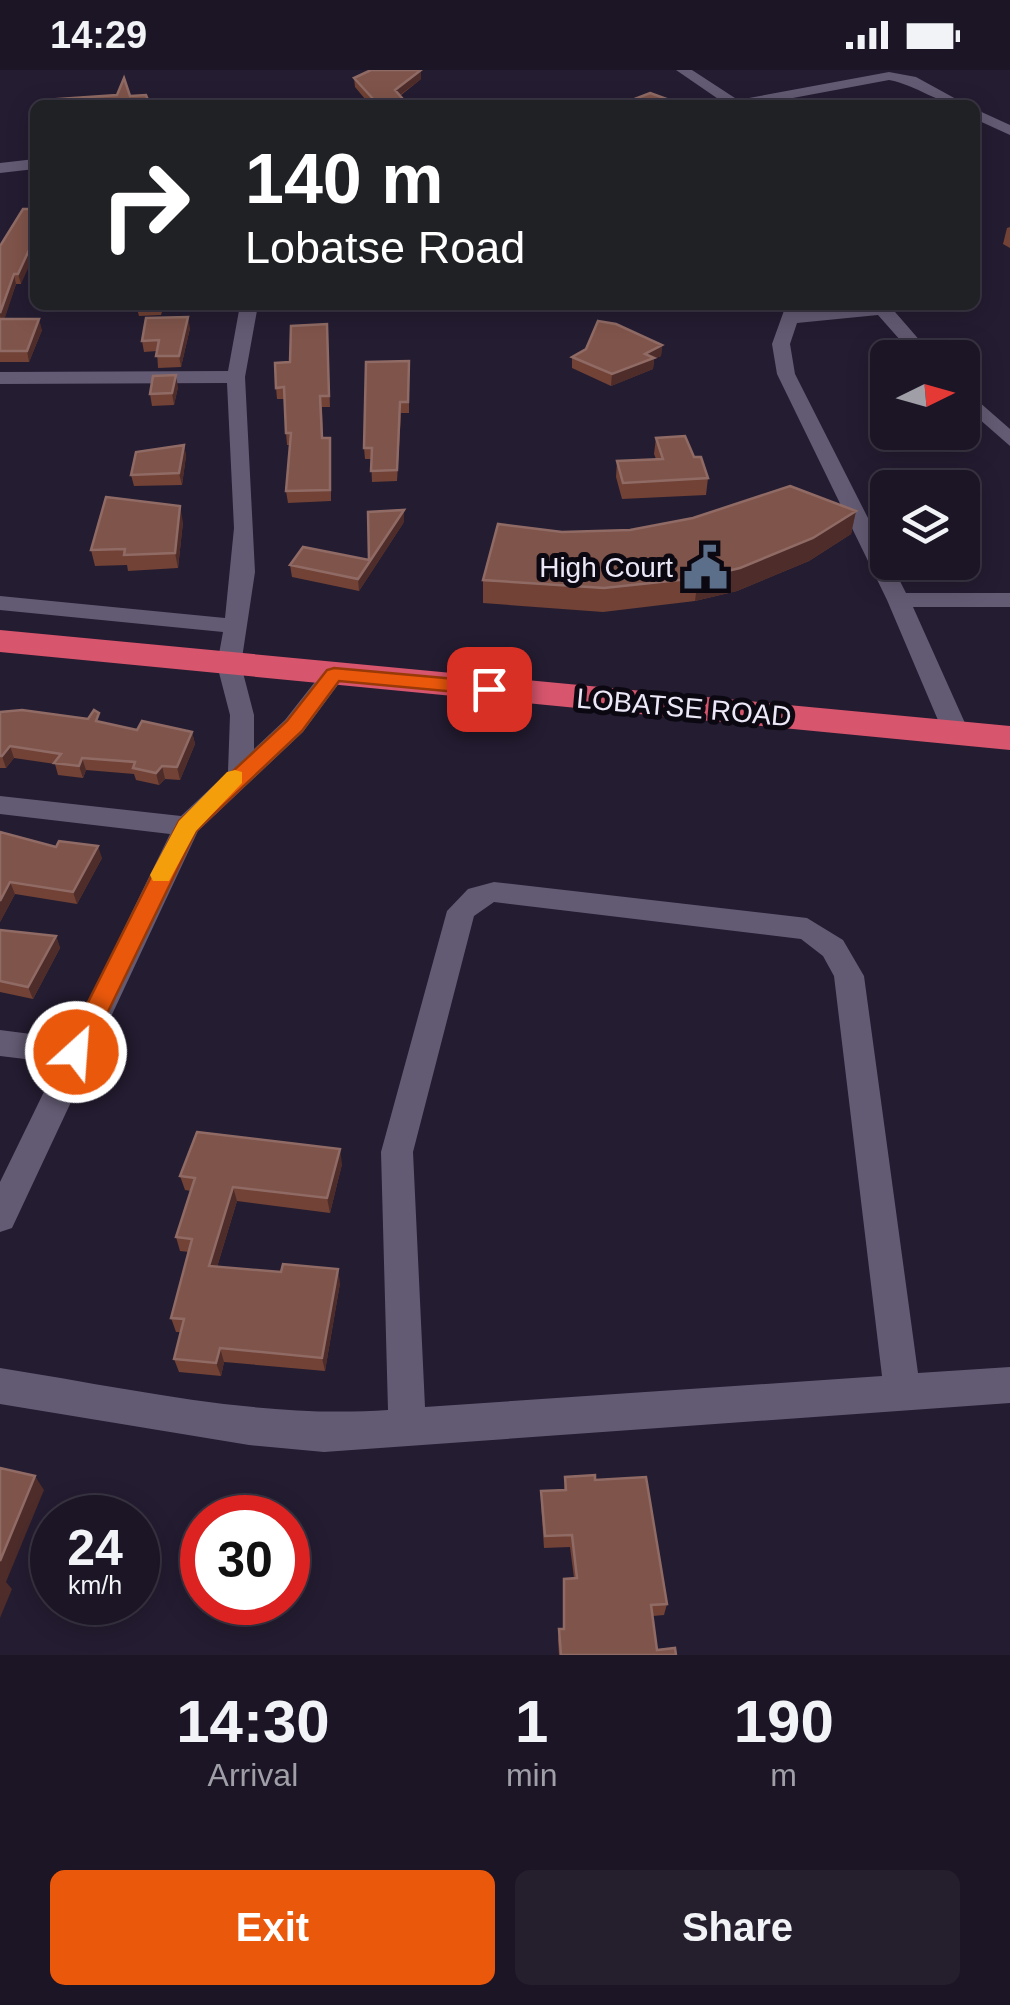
<!DOCTYPE html>
<style>
body{margin:0;font-family:Arial,sans-serif;background:#241e2d;color:#f1f3f6;height:100vh;display:flex;flex-direction:column;font-size:38px;white-space:nowrap}
*{box-sizing:border-box;margin:0}
p{font-size:32px;color:#a09fa7}
.icon{flex:none;width:55px;height:55px;fill:none;stroke:currentColor;stroke-width:2;stroke-linecap:round;stroke-linejoin:round}
.map{position:relative;height:1585px;overflow:hidden}
.details{display:flex;flex-direction:column;background:#1b1525;flex:1}
.details>*{flex:none}
.banner{position:absolute;left:30px;top:30px;width:950px;height:210px;border-radius:15px;box-shadow:0 5px 25px #0003,0 0 0 2px #393442;background:#202124;color:#fff;overflow:hidden}
.needle{width:65px;rotate:85deg}
.controls{position:absolute;left:870px;top:270px;display:grid;gap:20px}
.controls a{display:grid;place-items:center;width:110px;height:110px;border-radius:15px;background:#1b1525;box-shadow:0 5px 25px #0003,0 0 0 2px #393442;font-size:50px}
.speed{position:absolute;left:30px;top:1425px;display:flex;gap:20px;font-size:50px;font-weight:700;text-align:center}
.speed>*{display:grid;place-content:center;width:130px;height:130px;border-radius:50%;background:#1b1525;box-shadow:0 5px 25px #0003,0 0 0 2px #393442;line-height:1}
.speed small{font-size:25px;font-weight:400}
.speed .limit{border:15px solid #d22;background:#fff;color:#111}
.pin{position:absolute;display:grid;place-items:center;width:85px;height:85px;color:#fff;margin:-42px;border-radius:20px;box-shadow:0 5px 15px #0006}
.me{position:absolute;width:110px;margin:-55px;rotate:26deg;stroke-linejoin:round;filter:drop-shadow(0 0 8px #0008)}
.turn{display:flex;align-items:center;gap:35px;height:210px;padding:0 50px;font-size:45px}
.turn .icon{width:130px;height:130px;stroke-width:2.5}
.turn b{display:block;font-size:70px;line-height:85px}
.eta{display:flex;justify-content:space-evenly;align-items:center;height:170px;text-align:center}
.eta b{font-size:60px;font-weight:800;line-height:70px}
.cta{display:flex;gap:20px;margin-top:auto;padding:20px 50px}
.cta a{flex:1;height:115px;border-radius:15px;background:#ea580c;color:#fff;font-size:40px;font-weight:800;line-height:115px;text-align:center}
.cta a+a{background:#241e2d;color:#f1f3f6}
.status{display:flex;justify-content:space-between;align-items:center;height:70px;padding:0 50px;background:#1b1525;direction:ltr}
.status svg{height:28px;fill:currentColor}
.map>svg:first-child{display:block}
</style>
<div class="status"><b>14:29</b><svg viewBox="0 0 49 12"><path d="M0 12V9h3v3zM5 12V6h3v6zM10 12V3h3v9zM15 12V0h3v12zM26 1h20v11H26zM47 4h2v5h-2z"/></svg></div>
<div class="map">
<svg width="1010" height="1585" viewBox="0 0 1010 1585">
<rect width="100%" height="100%" fill="#241c31"/>
<g fill="none" stroke-linecap="round" stroke-linejoin="round">
<path fill="#635b73" fill-rule="evenodd" d="M676 0H692L738 30 889 2 916 7 967 35C938 35 917 15 889 10L756 35H727Z
M975 39 1010 55V65L975 49Z
M35 89V99L0 103V93Z
M240 235H258L245 307 255 502 241 595 254 645V679L285 650 325 599 334 596 346 604 303 662 198 761 12 1158 0 1162V1112L58 993 0 986V960L70 969 170 764 0 744V726L181 746 228 702 230 645 217 595 223 562 0 540V526L225 548 234 458 227 313 0 314V302L228 301Z
M786 235H804L801 242 889 235 935 288H916L878 245 797 253 790 274 795 304 906 523H1010V537H913L969 662 965 668H947L943 662 887 530 777 304 772 274Z
M962 317 1010 359V376L962 334Z
M494 812 807 848 843 870 864 906 918 1303 1010 1297V1333L324 1382 249 1375 0 1334V1298C128 1318 258 1349 388 1340L381 1082 447 841 468 819ZM494 832 801 869 823 886 834 906 882 1306 425 1337 413 1082 474 846Z"/>
<path fill="#d7556d" fill-rule="evenodd" d="M0 560 1010 656V680L0 582Z"/>
</g>
<path fill="#714235" d="M421 0V9L400 26 402 28V35H370L355 17 354 8Z
M23 139 21 214H16L4 249 42 260 29 292H0V176Z
M1010 157V178L1003 174 1007 158Z
M136 235H164L161 245 139 246Z
M328 235H391L388 242H329Z
M327 254 330 337H322L323 368 331 379V431L288 433 286 421 290 375H287L286 363 285 329H277L276 318 290 292Z
M190 258 181 297 158 298 157 281 144 282 142 271Z
M662 275 661 286 654 289 653 299 611 316 572 298V287Z
M409 291V343H401L397 411 372 412 371 389H365L364 378Z
M178 317 174 335 152 336 150 324Z
M656 368 694 387 708 408 706 425 622 429 616 407 617 391 656 389 654 384Z
M184 375 186 386 182 415 134 416 131 405Z
M856 441 851 464 809 491 737 521 695 531 603 542 483 533V510L562 462 630 460Z
M183 452 178 498 128 501 127 495 95 496 91 480Z
M404 452 359 521 292 507 290 495 369 490Z
M0 642 101 652 137 660 192 662 195 674 180 710 165 709 159 715 136 710 134 704 86 700 83 708 58 705 55 694 14 688 6 698H0Z
M0 762 102 788 77 834 15 824 0 852Z
M0 860 56 866 60 878 33 929 0 922Z
M342 1094 330 1143 237 1131 217 1197 340 1213 325 1301 224 1292 221 1306 179 1302 174 1289 181 1262H176L171 1248 189 1182 180 1181 176 1167 191 1121 185 1120 180 1106Z
M565 1407 595 1410 667 1534 664 1545 653 1546 657 1580 676 1585H559L558 1570 559 1559H563L564 1509 574 1508 570 1477 544 1478 541 1434V1421L564 1420Z"/>
<path fill="#4d2c2a" d="M421 0V9L396 28H402V35H375V31L395 20Z
M35 167V183L21 214 18 204Z
M14 204 16 214 1 260 0 243Z
M188 247 190 258 181 297 179 286Z
M39 249 42 260 29 292 27 281Z
M662 275 661 286 654 289 653 299 611 316 612 304Z
M176 305 178 317 174 335 172 323Z
M400 332 401 343 397 411V400Z
M184 375 186 386 182 415 179 403Z
M180 436 183 452 178 498 175 483Z
M404 440V452L359 521 358 509Z
M856 441 851 464 809 491 737 521 695 531 698 508Z
M192 662 195 674 180 710 177 697Z
M10 676 14 688 6 698 2 686Z
M82 688 86 700 83 708 79 696Z
M162 696 165 709 159 715 156 703Z
M98 776 102 788 77 834 73 822Z
M10 812 15 824 0 852V831Z
M56 866 60 878 33 929 28 917Z
M340 1079 342 1094 330 1143 327 1128Z
M233 1117 237 1131 213 1210 209 1196Z
M338 1199 340 1213 325 1301 322 1288Z
M220 1278 224 1292 221 1306 216 1293Z
M35 1406 44 1420 6 1512 12 1519 0 1548V1491Z"/>
<path fill="#7f544a" stroke="#906b65" stroke-width="2.5" d="M371 0H421L395 20 402 28 375 31 354 8Z
M124 8 130 26 146 25 150 35H45V30L117 25Z
M650 23 683 35H619Z
M23 139H35V167L18 204H14L0 243V176Z
M188 247 179 286H156L159 270 142 271 146 248Z
M0 249H39L27 281H0Z
M598 251 616 254 662 275 645 284 654 288 612 304 572 287 586 279Z
M327 254 329 326H320L322 368H330V420L286 421 291 363H286L284 317 276 318 275 293 290 292 291 256Z
M409 291 408 332H400L397 400 371 401 372 378H364L366 292Z
M176 305 172 323 150 324 153 306Z
M685 366 694 387H701L708 408 623 413 617 391 663 389 656 368Z
M184 375 179 403 131 405 136 382Z
M790 416 856 441 813 468 740 498 698 508 604 518 483 510 498 454 562 462 630 460 693 448Z
M106 427 180 436 175 483 124 485 125 479 91 480Z
M404 440 358 509 290 495 303 477 369 490 368 442Z
M22 640 88 649 94 640 99 643 96 651 137 660 142 651 192 662 177 697 162 696 156 703 133 698 135 692 82 688 79 696 54 693 61 684 10 676 2 686H0V642Z
M0 762 56 777 59 771 98 776 73 822 10 812 0 831Z
M0 860 56 866 28 917 0 911Z
M197 1062 340 1079 327 1128 233 1117 209 1196 281 1202 283 1194 338 1199 322 1288 220 1278 216 1293 174 1289 184 1249 171 1248 192 1169 176 1167 195 1108 180 1106Z
M0 1398 35 1406 0 1491Z
M595 1405V1410L646 1407 667 1534 651 1535 657 1580 675 1578 676 1585H561L559 1559H564V1509L577 1508 572 1465 545 1466 541 1421 566 1420 565 1407Z"/>
<path fill="#ea580c" stroke="#983908" stroke-width="2.5" d="M334 598 489 612 499 619 489 625 339 611 302 661 196 761 85 989H66L63 982 179 751 287 651 327 600Z"/>
<path fill="#f59e0b" d="M235 700 242 702V713L196 761 169 811H153L150 805 179 751 227 702Z"/>
<defs>
<symbol id="civic-bare" viewBox="-9 -9 18 18"><path d="M-.6-6.5H3V-4.5H.6V-3L4-1V1h2V6H-6V1h2V-1L-.6-3ZM-1.2 2.5V6h2.4V2.5Z" fill="#5c6f8a" stroke="#0c0812" stroke-width="2.5" paint-order="stroke"/></symbol>
</defs>
<g fill-rule="evenodd">
<use href="#civic-bare" x="674" y="466" width="63" height="63"/>
</g>
<g text-anchor="middle" stroke-width="10" stroke-linejoin="round" paint-order="stroke">
<g font-size="28" fill="#ede8f7" stroke="#0c0812" text-anchor="end">
<text x="673" y="507">High Court</text>
</g>
<g font-size="28" fill="#ede8f7" stroke="#0c0812">
<text transform="translate(684 637) rotate(5)" y="10">LOBATSE ROAD</text>
</g>
</g>
</svg>
<div class="controls">
<a><svg class="needle" viewBox="-14 -14 28 28"><path d="M0-13l5 13h-10z" fill="#e53935"/><path d="M0 13l5-13h-10z" fill="#a09fa7"/></svg></a>
<a><svg class="icon" aria-label="layers" viewBox="0 0 24 24"><path d="M12 4l9 5-9 5-9-5zM3 14l9 5 9-5"/></svg></a>
</div>
<div class="speed"><div>24<small>km/h</small></div><div class="limit">30</div></div>
<div class="pin" style="left:489px;top:619px;background:#d93025"><svg class="icon" aria-label="arrive" viewBox="0 0 24 24"><path d="M6 21V4h12l-3 4 3 4H6"/></svg></div>
<svg class="me" style="left:76px;top:982px" viewBox="-20 -20 40 40"><circle r="17" fill="#ea580c" stroke="#fff" stroke-width="3"/><path d="M0-11L8 9 0 5-8 9z" fill="#fff"/></svg>
<div class="banner">
<div class="turn"><svg class="icon" aria-label="right" viewBox="0 0 24 24"><path d="M7 20v-9h11M14 6l5 5-5 5"/></svg><div><b>140 m</b>Lobatse Road</div></div>
</div>
</div>
<section class="details">
<div class="eta">
<div><b>14:30</b><p>Arrival</p></div>
<div><b>1</b><p>min</p></div>
<div><b>190</b><p>m</p></div>
</div>
<div class="cta"><a>Exit</a><a>Share</a></div>
</section>
